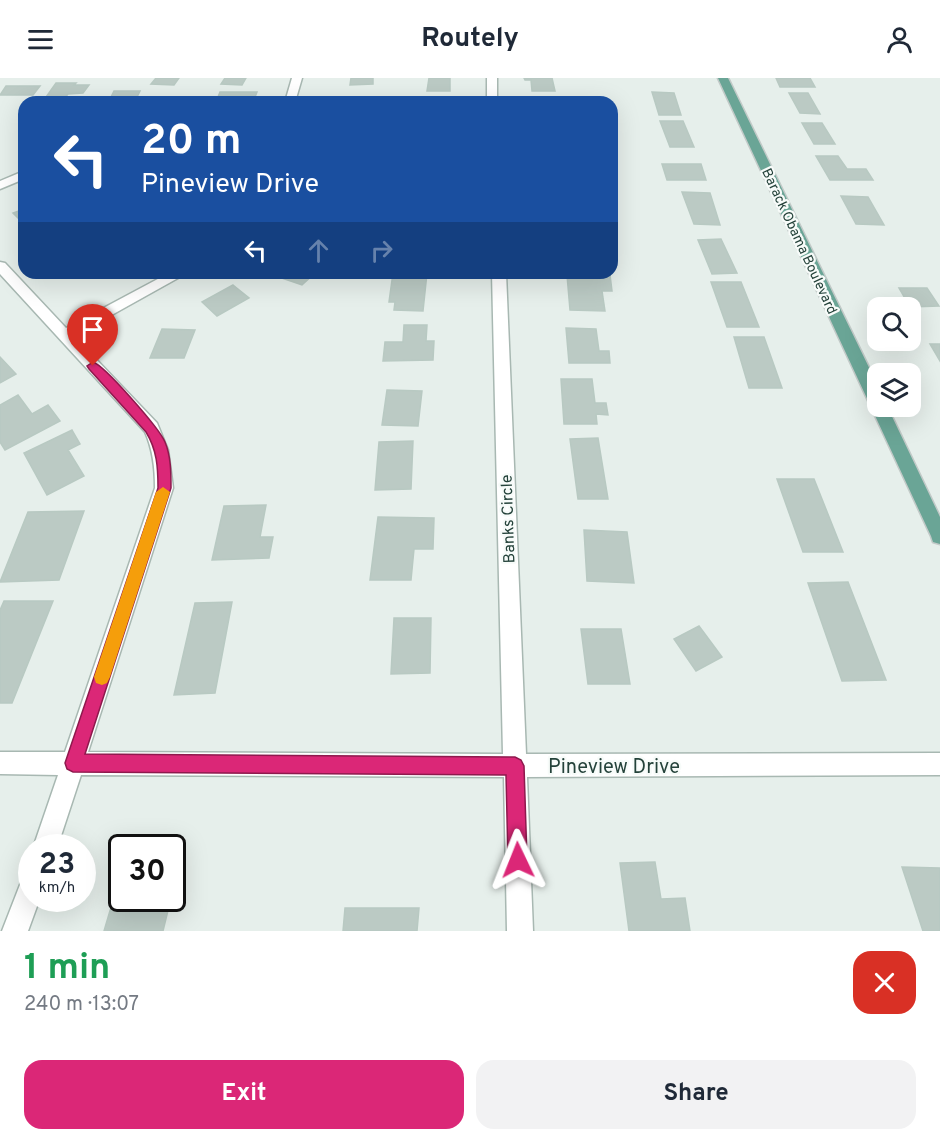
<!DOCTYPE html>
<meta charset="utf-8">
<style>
body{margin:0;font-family:Overpass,sans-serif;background:#f2f2f3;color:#1f2937;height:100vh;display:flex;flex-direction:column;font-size:22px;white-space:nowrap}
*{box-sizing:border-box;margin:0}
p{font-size:20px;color:#747a83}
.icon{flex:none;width:33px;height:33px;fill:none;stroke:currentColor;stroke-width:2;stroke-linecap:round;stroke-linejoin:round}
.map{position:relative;height:853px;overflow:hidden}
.side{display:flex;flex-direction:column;background:#fff;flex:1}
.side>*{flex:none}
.banner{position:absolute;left:18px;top:18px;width:600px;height:183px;border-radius:18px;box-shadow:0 6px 24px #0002;background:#1a4fa0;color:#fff;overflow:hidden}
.tools{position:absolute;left:867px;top:219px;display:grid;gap:12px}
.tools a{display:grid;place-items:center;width:54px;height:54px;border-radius:12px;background:#fff;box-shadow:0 6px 24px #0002;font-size:30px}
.speed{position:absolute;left:18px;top:756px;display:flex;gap:12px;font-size:30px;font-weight:700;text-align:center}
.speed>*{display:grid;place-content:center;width:78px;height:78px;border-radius:50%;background:#fff;box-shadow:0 6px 24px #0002;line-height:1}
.speed small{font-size:15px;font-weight:400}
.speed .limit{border:3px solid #111;border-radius:9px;background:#fff;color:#111}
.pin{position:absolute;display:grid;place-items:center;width:51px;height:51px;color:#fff;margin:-62px -26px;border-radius:50% 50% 50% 0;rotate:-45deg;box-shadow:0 0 6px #0007}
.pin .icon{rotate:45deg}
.me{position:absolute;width:66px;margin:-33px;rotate:358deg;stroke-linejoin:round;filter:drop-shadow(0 0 4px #0008)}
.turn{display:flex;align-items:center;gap:21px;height:126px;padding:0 24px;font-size:27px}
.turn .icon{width:78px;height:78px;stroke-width:2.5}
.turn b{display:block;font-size:42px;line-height:51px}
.lanes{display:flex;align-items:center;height:57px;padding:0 24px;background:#0003;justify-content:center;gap:30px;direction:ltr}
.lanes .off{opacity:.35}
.round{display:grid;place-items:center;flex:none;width:63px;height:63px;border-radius:18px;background:#f2f2f3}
.overview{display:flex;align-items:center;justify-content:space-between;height:102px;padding:0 24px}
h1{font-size:36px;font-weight:700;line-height:45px;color:#1e9e55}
.cta{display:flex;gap:12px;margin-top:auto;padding:12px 24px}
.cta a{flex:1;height:69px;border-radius:18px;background:#db2777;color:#fff;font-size:24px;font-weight:700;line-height:69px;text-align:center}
.cta a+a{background:#f2f2f3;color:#1f2937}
header{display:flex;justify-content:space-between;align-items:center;height:78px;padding:0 24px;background:#fff;font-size:27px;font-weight:700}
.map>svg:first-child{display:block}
</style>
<header><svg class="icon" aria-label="menu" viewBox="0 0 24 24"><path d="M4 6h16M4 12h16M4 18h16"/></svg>Routely<svg class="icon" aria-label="person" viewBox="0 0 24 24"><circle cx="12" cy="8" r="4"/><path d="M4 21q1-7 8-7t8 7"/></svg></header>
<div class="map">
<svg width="940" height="853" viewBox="0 0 940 853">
<rect width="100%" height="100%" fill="#e6efeb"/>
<path fill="#bbcac4" stroke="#b8c9c2" stroke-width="1.5" d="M156 0H179L174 7 151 6Z
M225 0H246L242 7 221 6Z
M351 0H373V6L350 7Z
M429 0H450V13H427Z
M524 0H552L555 13H532L531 2H525Z
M776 0H810L815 9H780Z
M56 5H76L74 7H89L83 15 68 16 64 21 44 22Z
M6 8H40L33 17H0Z
M114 13H140L135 23H109Z
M220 14H257L255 19H242L240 24H216Z
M652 14 674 15 681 37H659Z
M789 15H808L820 36 800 35Z
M531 20H555L556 24H532Z
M424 21H457L456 24H423Z
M660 43H683L694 69H670Z
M802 45H822L835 66H814Z
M816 78H838L847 91H866L873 102H830Z
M662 86H701L706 102H667Z
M682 114 710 115 720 147 694 146Z
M841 118 868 119 884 147 856 146Z
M24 131V146L13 135Z
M721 161 737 195 712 196 698 162Z
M267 195H315L302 207Z
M393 195H427L423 233 394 232 395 224H389Z
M567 197H610L612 213H602L605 233 570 232Z
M711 204H741L759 249H727Z
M233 207 249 220 217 238 202 224Z
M899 210H927L939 228 910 229Z
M404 247H427L426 263H434L433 282 383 283 385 264H403Z
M566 250 596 251 599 273H609L610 285H569Z
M162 251 195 252 184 280H150Z
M734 259H764L782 310H749Z
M930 266H940V283Z
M0 279 16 296 0 305Z
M561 301H592L595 325H606L608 337 596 336 597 346H564Z
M387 312 422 313 418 348 382 347Z
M18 317 32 336 48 327 60 343 5 372 0 364V327Z
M72 352 80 366 68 372 84 398 47 417 24 375Z
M598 360 608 421H578L570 361Z
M413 363 411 411 375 412 379 364Z
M777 401H814L843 474H803Z
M266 427 260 459H273L269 480 212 482 224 428Z
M84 433 59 502 0 504 28 434Z
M378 439 434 440 433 471H414L411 502H370Z
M584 452 627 454 634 505 587 503Z
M848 504 886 602 842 603 808 505Z
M4 523H53L12 625H0V532Z
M232 524 215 615 174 617 195 525Z
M394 540H431L430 595 391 596Z
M699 548 722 579 696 593 674 561Z
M581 551H621L630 606H588Z
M172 776H181L172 813Z
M655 784 661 821 685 820 690 853H629L620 785Z
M902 789 940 790V853H923Z
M122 792V820H171L163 853H104Z
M345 830H419L417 853H343Z"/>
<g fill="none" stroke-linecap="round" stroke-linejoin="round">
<defs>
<path id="minor" d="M292 0H302L295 24H285Z
M487 0H497V24H487Z
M24 93V101L0 111V103Z
M0 184 5 185 66 250 169 195H187L74 258 157 345 168 372 173 410 88 674 503 676 492 195H506L526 676 940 675V697L527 699 533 853H507L504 699 81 697 57 770H33L58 697 0 696V674H65L155 410C155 390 153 372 145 354L0 196Z
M32 796V820H40L28 853H2L23 799Z"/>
<path id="major" d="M718 0H728L878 308V328H887L940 439V466L933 464 931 458Z"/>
</defs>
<use href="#minor" stroke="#a8b8b2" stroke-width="3"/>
<use href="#major" stroke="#c2cac8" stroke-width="3"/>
<use href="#minor" fill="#fff" fill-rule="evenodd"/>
<use href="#major" fill="#6aa596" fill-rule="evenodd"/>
</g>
<path fill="#db2777" stroke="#8e194d" stroke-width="1.5" d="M93 284C105 288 159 350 165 364 171 378 171 395 171 410L85 676 515 679 521 682 524 688 527 782 524 789 518 792 511 789 508 782 506 697 73 694 67 691 65 685 158 410C158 389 157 372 146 354L89 291 87 288Z"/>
<path fill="#f59e0b" d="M163 409 170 414 110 599 107 605 102 607 96 605 94 599 156 414Z"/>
<g text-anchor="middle" stroke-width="4.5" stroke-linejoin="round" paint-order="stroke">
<g font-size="14" fill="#24423a" stroke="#f7fbf9">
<text transform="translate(800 163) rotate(65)" y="5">Barack Obama Boulevard</text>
</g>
<g font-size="16" fill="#24423a" stroke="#f7fbf9">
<text transform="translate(507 441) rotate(-92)" y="6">Banks Circle</text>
</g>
<g font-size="20" fill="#24423a" stroke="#f7fbf9">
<text x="614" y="695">Pineview Drive</text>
</g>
</g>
</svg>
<div class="tools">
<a><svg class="icon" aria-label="search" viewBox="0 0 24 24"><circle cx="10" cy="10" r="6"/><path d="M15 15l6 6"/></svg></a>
<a><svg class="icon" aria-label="layers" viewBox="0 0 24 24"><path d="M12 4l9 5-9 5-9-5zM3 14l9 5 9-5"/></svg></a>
</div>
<div class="speed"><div>23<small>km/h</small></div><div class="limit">30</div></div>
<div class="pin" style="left:93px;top:288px;background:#d93025"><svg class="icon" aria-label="arrive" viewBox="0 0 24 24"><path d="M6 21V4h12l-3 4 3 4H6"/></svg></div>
<svg class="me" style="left:518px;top:782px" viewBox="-20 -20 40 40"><path d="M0-17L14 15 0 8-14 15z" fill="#db2777" stroke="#fff" stroke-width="4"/></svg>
<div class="banner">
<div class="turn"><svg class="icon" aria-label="left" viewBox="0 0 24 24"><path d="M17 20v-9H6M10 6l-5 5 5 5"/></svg><div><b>20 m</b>Pineview Drive</div></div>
<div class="lanes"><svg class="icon" aria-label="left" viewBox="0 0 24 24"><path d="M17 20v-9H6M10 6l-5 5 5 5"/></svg><svg class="icon off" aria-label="ahead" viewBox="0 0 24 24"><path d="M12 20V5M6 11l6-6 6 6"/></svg><svg class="icon off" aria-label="right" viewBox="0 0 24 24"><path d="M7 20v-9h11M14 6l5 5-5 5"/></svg></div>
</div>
</div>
<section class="side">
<div class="overview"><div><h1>1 min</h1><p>240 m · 13:07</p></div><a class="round" style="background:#d93025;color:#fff"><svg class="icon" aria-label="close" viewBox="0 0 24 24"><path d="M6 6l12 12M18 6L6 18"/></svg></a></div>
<div class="cta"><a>Exit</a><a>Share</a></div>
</section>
